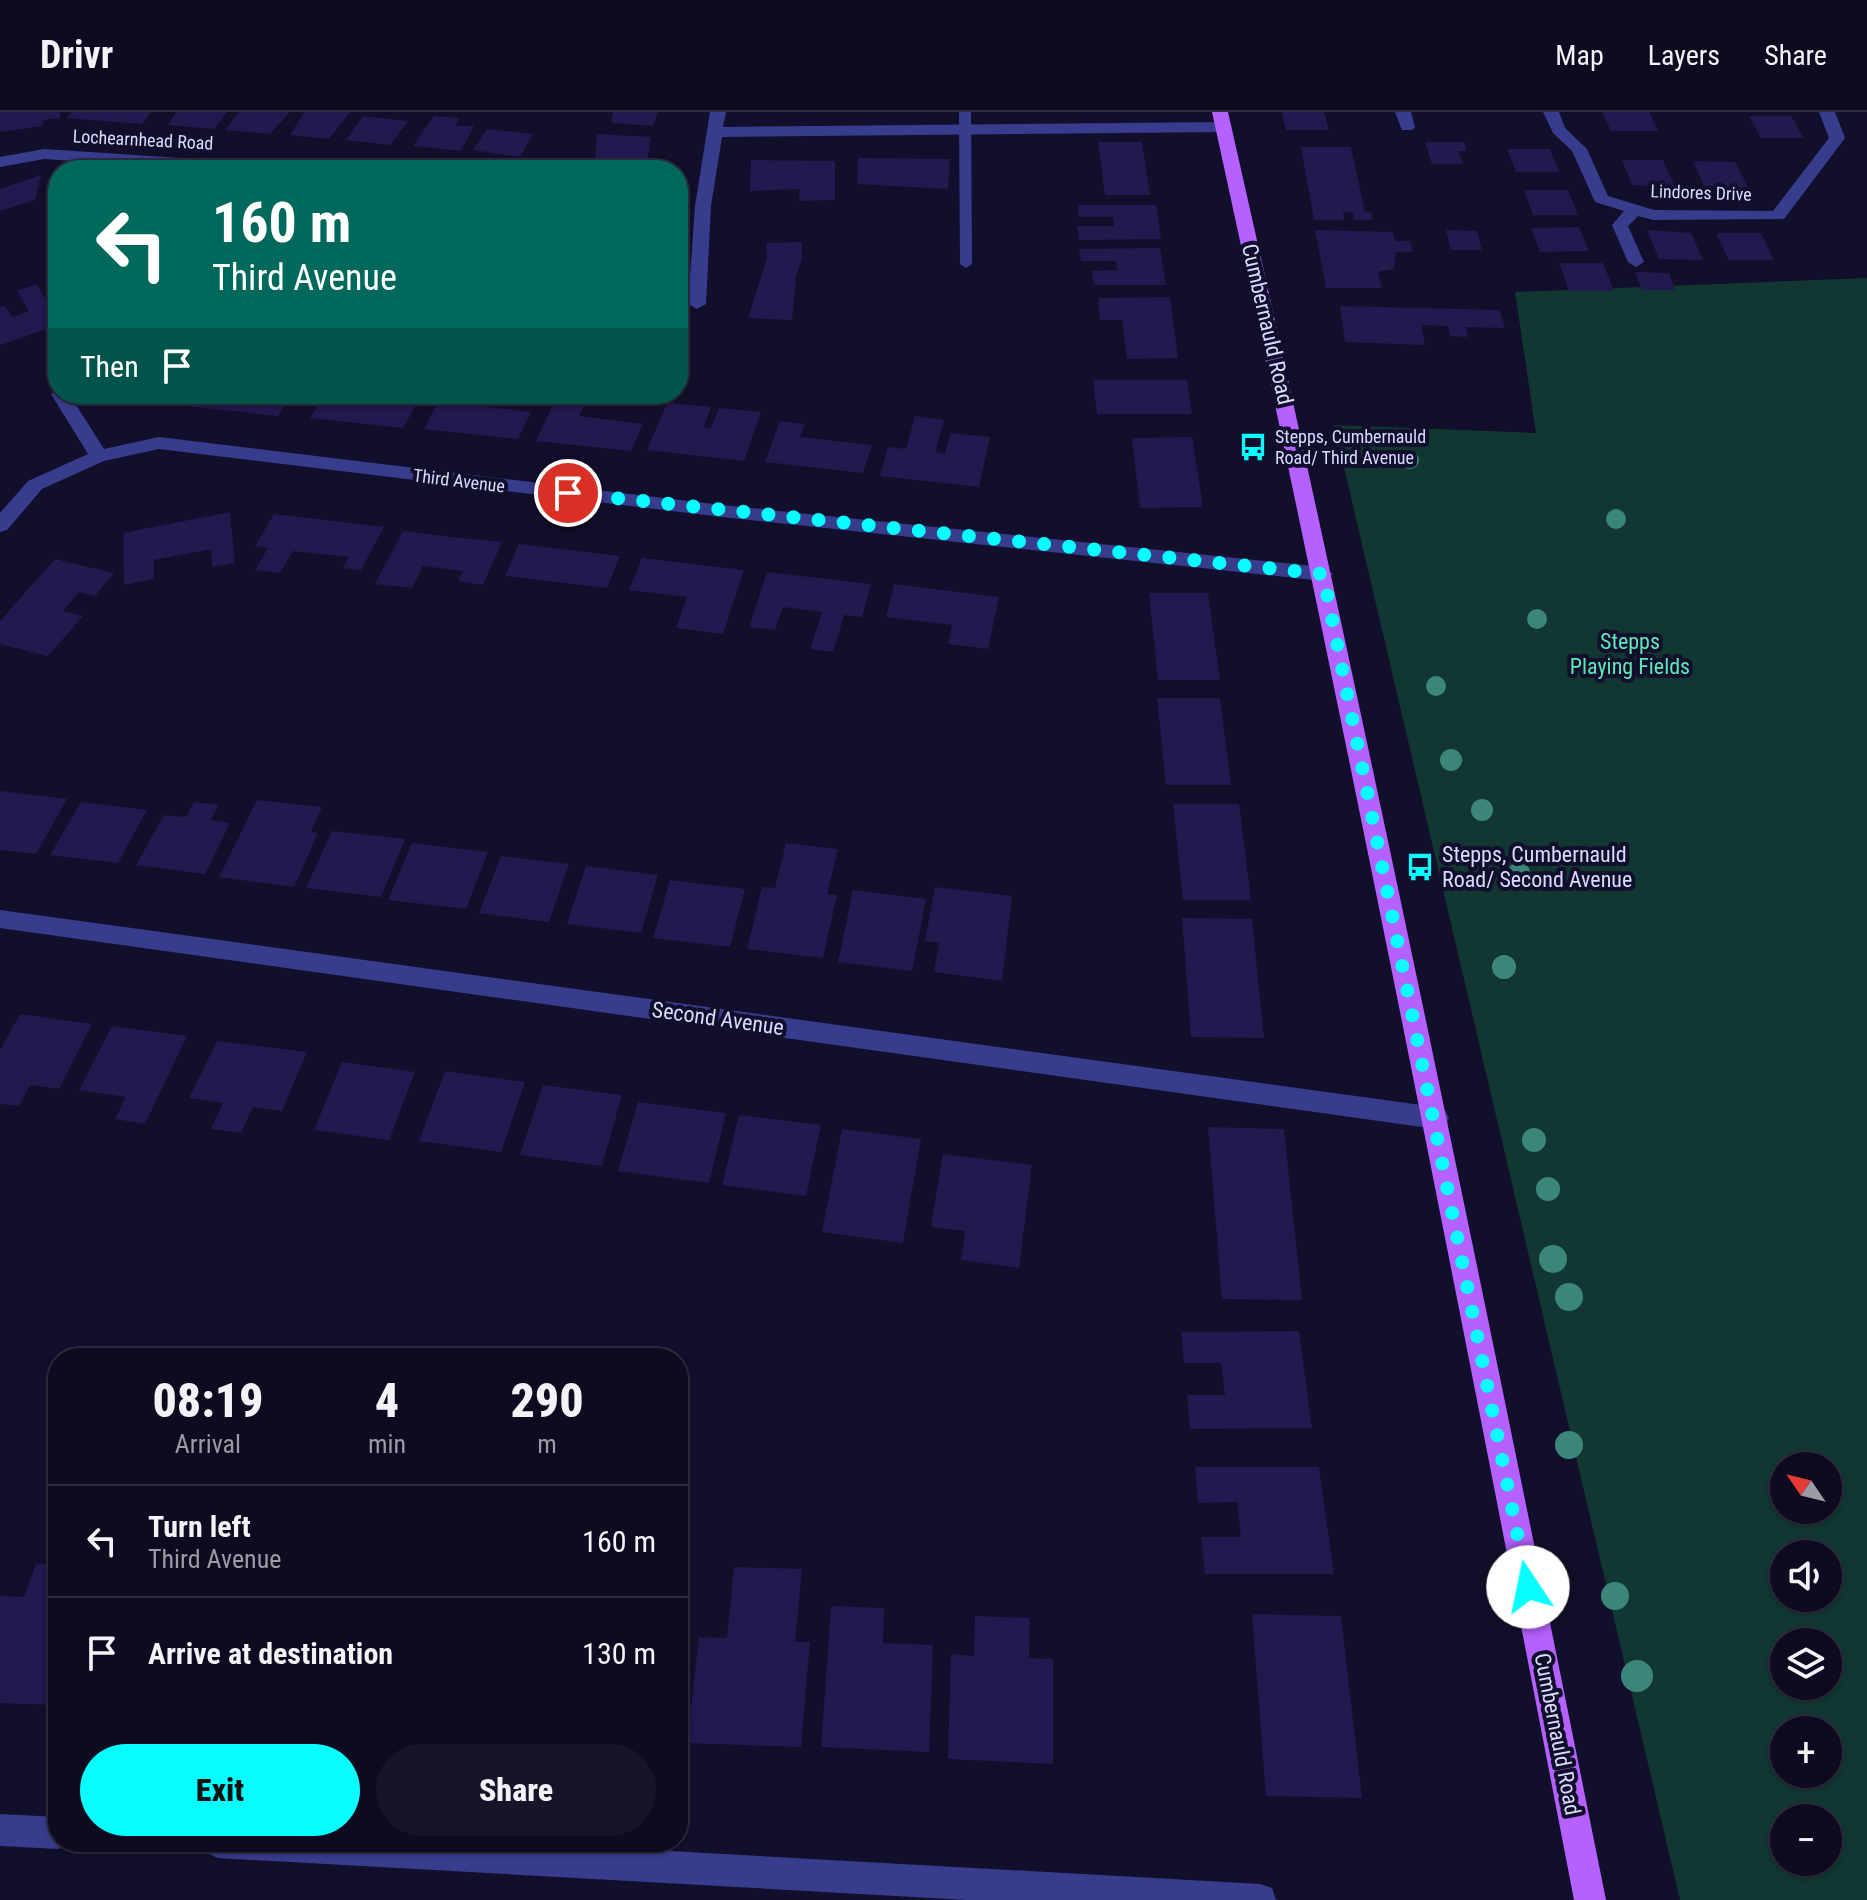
<!DOCTYPE html>
<meta charset="utf-8">
<style>
body{margin:0;font-family:"Roboto Condensed",sans-serif;background:#17142a;color:#f1f3f6;height:100vh;display:flex;flex-direction:column;font-size:30px;white-space:nowrap}
*{box-sizing:border-box;margin:0}
p{font-size:26px;color:#9b9ba5}
.icon{flex:none;width:44px;height:44px;fill:none;stroke:currentColor;stroke-width:2;stroke-linecap:round;stroke-linejoin:round}
.map{position:relative;flex:1;overflow:hidden}
.panel{position:absolute;left:48px;top:1236px;width:640px;height:504px;display:flex;flex-direction:column;background:#0e0b21;border-radius:32px;box-shadow:0 2px 6px #0004,0 0 0 2px #2e2b3f}
.panel>*{flex:none}
.hud{position:absolute;left:48px;top:48px;width:640px;height:244px;border-radius:32px;box-shadow:0 2px 6px #0004,0 0 0 2px #2e2b3f;background:#00695c;color:#fff;overflow:hidden}
.needle{width:52px;rotate:305deg}
.controls{position:absolute;left:1770px;top:1340px;display:grid;gap:16px}
.controls a{display:grid;place-items:center;width:72px;height:72px;border-radius:50%;background:#0e0b21;box-shadow:0 2px 6px #0004,0 0 0 2px #2e2b3f;font-size:40px}
.pin{position:absolute;display:grid;place-items:center;width:68px;height:68px;color:#fff;margin:-34px;border:4px solid #fff;border-radius:50%;box-shadow:0 2px 8px #0007}
.me{position:absolute;width:88px;margin:-44px;rotate:349deg;stroke-linejoin:round;filter:drop-shadow(0 0 6px #0008)}
.turn{display:flex;align-items:center;gap:28px;height:168px;padding:0 32px;font-size:36px}
.turn .icon{width:104px;height:104px;stroke-width:2.5}
.turn b{display:block;font-size:56px;line-height:68px}
.then{display:flex;align-items:center;height:76px;padding:0 32px;background:#0003;gap:16px;font-size:30px}
.eta{display:flex;justify-content:space-evenly;align-items:center;height:136px;text-align:center}
.eta b{font-size:48px;font-weight:800;line-height:56px}
.button{display:flex;gap:16px;margin-top:auto;padding:16px 32px}
.button a{flex:1;height:92px;border-radius:48px;background:#06feff;color:#111;font-size:32px;font-weight:800;line-height:92px;text-align:center}
.button a+a{background:#17142a;color:#f1f3f6}
ul{padding:0;list-style:none}
li{display:flex;align-items:center;gap:24px;height:112px;padding:0 32px;border-top:2px solid #2e2b3f}
li div{flex:1}
li b{display:block;font-size:30px}
li em{font-style:normal}
header{display:flex;align-items:center;gap:48px;box-sizing:border-box;height:112px;padding:0 40px;background:#0e0b21;border-bottom:2px solid #2e2b3f}
header strong{font-size:38px}
nav{display:flex;gap:44px;margin-inline-start:auto;font-size:28px}
.map>svg:first-child{display:block}
</style>
<header>
<strong>Drivr</strong>
<nav><a>Map</a><a>Layers</a><a>Share</a></nav>
</header>
<div class="map">
<svg width="1867" height="1788" viewBox="0 0 1867 1788">
<rect width="100%" height="100%" fill="#120f2c"/>
<path fill="#123631" fill-rule="evenodd" d="M1867 166V1788H1680L1334 313 1536 321 1515 180ZM1784 1354H1828V1398H1784ZM1784 1442H1828V1486H1784ZM1784 1530H1828V1574H1784ZM1784 1618H1828V1662H1784ZM1784 1706H1828V1750H1784Z"/>
<path fill="#201a4e" d="M0 0H60V6L44 8 42 14 0 20Z
M72 0H151L142 12 66 6Z
M176 0H227L214 17 168 13Z
M239 0H290L270 22 225 18Z
M304 0H350L329 27 290 23Z
M613 0H658L653 14 611 11Z
M1282 0H1324L1329 18H1286Z
M1602 0H1649L1658 19H1611Z
M363 4 408 9 390 33 346 28Z
M434 4 459 6 456 14H474L461 39 413 34Z
M1749 4H1791L1804 26H1761Z
M487 17 533 22 520 45 473 38Z
M597 22 651 25 647 52 595 50Z
M1098 30H1142L1150 83H1105Z
M1425 30H1464L1467 39H1458L1463 52H1432Z
M1301 35H1351L1365 100H1371L1373 108H1354L1353 100H1343L1344 108H1314Z
M1507 37H1550L1559 60H1516Z
M858 46 950 47 948 77 857 72Z
M751 48 835 49V88L799 89 800 77 750 79Z
M1622 48H1663L1675 75 1632 73Z
M1693 49 1735 50 1749 77 1704 74Z
M41 63 35 88 0 99V77Z
M1524 78H1568L1578 103H1533Z
M1077 93H1156L1161 127 1079 128 1077 114H1114L1113 105H1079Z
M1579 115 1589 139 1540 140 1531 116Z
M1315 118 1393 120 1395 129H1410L1413 140H1396L1394 157 1378 160 1382 176H1326Z
M1446 118 1477 119 1482 138H1451Z
M1647 118 1691 121 1703 148 1659 147Z
M1716 121H1761L1774 148H1729Z
M802 130V147L796 164 792 208 748 206 767 146 766 131Z
M1160 136 1166 173H1094L1092 159 1117 158 1116 149H1081L1079 137Z
M1559 151H1603L1614 179H1569Z
M1635 160 1669 161 1675 178H1642Z
M36 172 49 192 58 189V213L0 233V195L5 194 12 205 29 199 17 179Z
M1170 185 1178 246 1127 247 1122 208H1100L1098 186Z
M1340 194 1500 198 1505 216 1466 215 1468 225 1450 224 1448 214 1421 213 1425 233 1345 230Z
M1093 268H1187L1192 302H1097Z
M194 282H292L278 304 186 294Z
M325 282 400 288 404 282H422L403 316 310 306Z
M442 282H466L461 292 531 300 518 327 424 317Z
M558 282H590L579 304 643 312 631 339 536 329Z
M667 291 711 295 704 315 711 316 719 296 761 300 744 349 647 338Z
M915 304 944 308 935 340 945 342 950 321 990 325 979 375 880 364 888 335 906 337Z
M780 309 805 312 800 325 872 333 863 361 765 350Z
M1192 325 1203 395 1140 396 1132 326Z
M230 400 235 451 212 455 211 437 154 448V467L124 473 123 421Z
M274 402 334 409 384 415 361 458 343 456 349 445 293 439 280 461 255 458 268 436 255 434Z
M403 419 452 425 502 430 483 473 458 469 463 459 423 454 412 476 375 472Z
M519 432 569 438 620 444 607 476 505 464Z
M642 446 744 458 723 522 676 516 687 485 629 478Z
M55 447 114 461 95 484 79 480 63 499 83 504 48 544 0 532V509Z
M767 460 871 472 862 505 844 503 833 540 810 537 822 500 783 495 775 518 749 515Z
M894 472 999 485 988 537 948 532 952 513 886 505Z
M1149 481H1208L1220 568H1158Z
M1157 586H1220L1231 673H1166Z
M0 679 67 687 36 742 0 738Z
M257 688 322 695 311 720 318 721 294 775 219 765Z
M81 690 147 698 118 751 50 743Z
M194 690 219 693 211 708 230 711 205 762 136 753 164 703 186 705Z
M1173 692H1239L1251 788H1183Z
M332 719 405 727 381 785 306 776Z
M412 731 488 740 466 797 388 788Z
M786 731 838 737 827 782 837 783 823 846 747 837 762 775 775 776Z
M501 744 569 752 549 810 479 801Z
M586 754 658 763 641 821 567 812Z
M670 768 745 777 730 835 653 826Z
M935 775 1012 784 1002 869 934 860 939 831 925 829Z
M853 778 926 787 912 859 838 850Z
M1182 806 1252 807 1264 926 1191 925Z
M20 902 92 912 59 977 30 973 19 994 0 992V938Z
M112 914 187 924 145 1012 115 1007 126 985 79 978Z
M217 929 307 940 282 999 253 995 241 1021 211 1017 223 991 189 986Z
M342 950 415 960 389 1028 314 1018Z
M445 959 525 970 501 1040 419 1029Z
M543 973 622 983 602 1054 520 1043Z
M638 990 726 1001 709 1071 618 1059Z
M739 1003 821 1013 806 1084 722 1073Z
M1208 1015 1284 1017 1302 1188 1222 1187Z
M842 1017 921 1027 903 1131 822 1120Z
M943 1042 1032 1053 1019 1156 961 1148 965 1119 931 1115Z
M1299 1219 1312 1316 1190 1317 1187 1283H1225L1221 1251H1184L1181 1220Z
M1195 1355H1319L1334 1462H1205L1201 1425H1241L1237 1390 1198 1391Z
M36 1452 58 1453V1583L55 1593 0 1591V1484L24 1485Z
M734 1455 802 1457 795 1530H810L801 1635 687 1631 699 1525 727 1526Z
M831 1494 884 1496 883 1531 933 1533 929 1640 821 1635Z
M1252 1502 1341 1504 1362 1686 1266 1684Z
M975 1504 1030 1506 1029 1546 1053 1547V1652L948 1647 951 1542 974 1544Z"/>
<g fill="none" stroke-linecap="round" stroke-linejoin="round">
<path fill="#383c8d" fill-rule="evenodd" d="M959 0H971L972 152 966 156 960 152Z"/>
<path fill="#383c8d" fill-rule="evenodd" d="M710 0H726L723 15 1224 10 1232 15 1224 20 722 25 711 94 706 192 697 197 688 192 695 94Z
M1395 0H1411L1415 15 1412 18H1402Z
M1543 0H1559L1565 16 1587 37 1608 84 1654 98 1773 99 1829 26 1819 0H1835L1845 26 1784 107 1653 108 1638 104 1628 114 1644 150 1636 155 1628 150 1612 113 1624 99 1595 90 1572 39 1553 21Z
M44 37 285 53 293 58H214L44 47 0 55V45Z
M58 277V282H69L104 337 159 325 722 393 1323 455 1333 462 1323 469 722 405 159 337 104 349 42 377 7 418 0 420V401L28 369 88 342 51 282Z
M0 798 1436 995 1445 998 1449 1006 1445 1014 1436 1017 0 816Z
M0 1702 58 1705V1730H70L69 1732 58 1737 0 1734Z
M202 1730H509L1260 1772 1272 1776 1276 1788H967L218 1746 207 1741Z"/>
<path fill="#b561ff" fill-rule="evenodd" d="M1212 0H1228C1363 594 1486 1191 1606 1788H1574C1459 1191 1342 594 1212 0Z"/>
</g>
<g fill="#3b8679">
<circle cx="1410" cy="348" r="9"/>
<circle cx="1616" cy="407" r="10"/>
<circle cx="1537" cy="507" r="10"/>
<circle cx="1436" cy="574" r="10"/>
<circle cx="1451" cy="648" r="11"/>
<circle cx="1482" cy="698" r="11"/>
<circle cx="1519" cy="761" r="11"/>
<circle cx="1504" cy="855" r="12"/>
<circle cx="1534" cy="1028" r="12"/>
<circle cx="1548" cy="1077" r="12"/>
<circle cx="1553" cy="1147" r="14"/>
<circle cx="1569" cy="1185" r="14"/>
<circle cx="1569" cy="1333" r="14"/>
<circle cx="1615" cy="1484" r="14"/>
<circle cx="1637" cy="1564" r="16"/>
</g>
<g fill="none" stroke-linecap="round" stroke-linejoin="round">
<path stroke="#06feff" stroke-width="14" stroke-dasharray="0 25.2" d="M568 381 1323 462 1528 1475"/>
</g>
<defs>
<symbol id="bus-bare" viewBox="-9 -9 18 18"><path d="M-5-6H5V4H4V6H2V4H-2V6H-4V4H-5ZM-3.5-4V0h7V-4ZM-3.5 1.2v1.5H-2V1.2ZM2 1.2v1.5H3.5V1.2Z" fill="#06feff" stroke="#120f2c" stroke-width="2.5" paint-order="stroke"/></symbol>
</defs>
<g fill-rule="evenodd">
<use href="#bus-bare" x="1233" y="315" width="40" height="40"/>
<use href="#bus-bare" x="1400" y="735" width="40" height="40"/>
</g>
<g text-anchor="middle" stroke-width="8" stroke-linejoin="round" paint-order="stroke">
<g font-size="18" fill="#dbdaff" stroke="#120f2c">
<text transform="translate(143 28) rotate(3)" y="6">Lochearnhead Road</text>
<text transform="translate(1701 81) rotate(2)" y="6">Lindores Drive</text>
<text transform="translate(459 369) rotate(7)" y="6">Third Avenue</text>
</g>
<g font-size="18" fill="#dbdaff" stroke="#120f2c" text-anchor="start">
<text x="1275" y="331">Stepps, Cumbernauld<tspan x="1275" dy="21">Road/ Third Avenue</tspan></text>
</g>
<g font-size="22" fill="#dbdaff" stroke="#120f2c">
<text transform="translate(1268 212) rotate(77)" y="8">Cumbernauld Road</text>
<text transform="translate(718 906) rotate(8)" y="8">Second Avenue</text>
<text transform="translate(1558 1622) rotate(79)" y="8">Cumbernauld Road</text>
</g>
<g font-size="22" fill="#5de8b8" stroke="#120f2c">
<text x="1630" y="537">Stepps<tspan x="1630" dy="25">Playing Fields</tspan></text>
</g>
<g font-size="22" fill="#dbdaff" stroke="#120f2c" text-anchor="start">
<text x="1442" y="750">Stepps, Cumbernauld<tspan x="1442" dy="25">Road/ Second Avenue</tspan></text>
</g>
</g>
</svg>
<div class="controls">
<a><svg class="needle" viewBox="-14 -14 28 28"><path d="M0-13l5 13h-10z" fill="#e53935"/><path d="M0 13l5-13h-10z" fill="#9b9ba5"/></svg></a>
<a><svg class="icon" aria-label="sound" viewBox="0 0 24 24"><path d="M4 9h4l5-4v14l-5-4H4zM17 9q2 3 0 6"/></svg></a>
<a><svg class="icon" aria-label="layers" viewBox="0 0 24 24"><path d="M12 4l9 5-9 5-9-5zM3 14l9 5 9-5"/></svg></a>
<a>+</a>
<a>−</a>
</div>
<div class="pin" style="left:568px;top:381px;background:#d93025"><svg class="icon" aria-label="arrive" viewBox="0 0 24 24"><path d="M6 21V4h12l-3 4 3 4H6"/></svg></div>
<svg class="me" style="left:1528px;top:1475px" viewBox="-20 -20 40 40"><circle r="19" fill="#fff"/><path d="M0-13L10 11 0 6-10 11z" fill="#06feff"/></svg>
<div class="hud">
<div class="turn"><svg class="icon" aria-label="left" viewBox="0 0 24 24"><path d="M17 20v-9H6M10 6l-5 5 5 5"/></svg><div><b>160 m</b>Third Avenue</div></div>
<div class="then">Then<svg class="icon" aria-label="arrive" viewBox="0 0 24 24"><path d="M6 21V4h12l-3 4 3 4H6"/></svg></div>
</div>
<section class="panel">
<div class="eta">
<div><b>08:19</b><p>Arrival</p></div>
<div><b>4</b><p>min</p></div>
<div><b>290</b><p>m</p></div>
</div>
<ul>
<li><svg class="icon" aria-label="left" viewBox="0 0 24 24"><path d="M17 20v-9H6M10 6l-5 5 5 5"/></svg><div><b>Turn left</b><p>Third Avenue</p></div><em>160 m</em></li>
<li><svg class="icon" aria-label="arrive" viewBox="0 0 24 24"><path d="M6 21V4h12l-3 4 3 4H6"/></svg><div><b>Arrive at destination</b></div><em>130 m</em></li>
</ul>
<div class="button"><a>Exit</a><a>Share</a></div>
</section>
</div>
